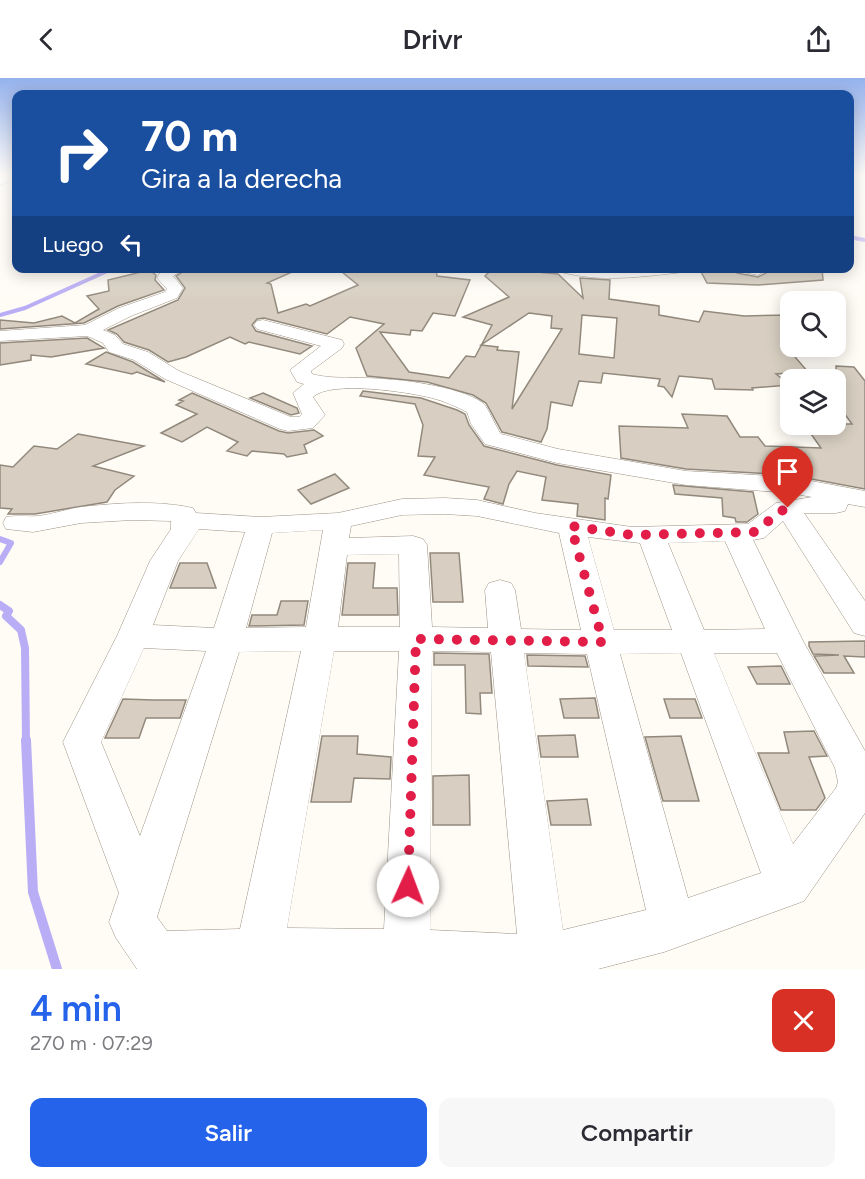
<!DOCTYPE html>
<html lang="es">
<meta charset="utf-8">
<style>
body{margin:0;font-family:Figtree,sans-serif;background:#f7f7f7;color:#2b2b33;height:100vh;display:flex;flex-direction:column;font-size:22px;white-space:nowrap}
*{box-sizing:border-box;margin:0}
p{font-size:20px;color:#7c7c81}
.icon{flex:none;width:33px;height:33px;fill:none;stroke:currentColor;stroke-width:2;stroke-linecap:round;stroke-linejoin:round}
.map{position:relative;height:891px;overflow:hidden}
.details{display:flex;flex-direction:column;background:#fff;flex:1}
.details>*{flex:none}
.hud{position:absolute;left:12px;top:12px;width:842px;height:183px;border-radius:12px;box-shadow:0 3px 15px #0003;background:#1a4fa0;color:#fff;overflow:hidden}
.controls{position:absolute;left:780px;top:213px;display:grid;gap:12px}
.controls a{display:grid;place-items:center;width:66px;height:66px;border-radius:12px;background:#fff;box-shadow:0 3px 15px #0003;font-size:30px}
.pin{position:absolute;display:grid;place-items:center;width:51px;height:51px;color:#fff;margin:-62px -26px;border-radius:50% 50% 50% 0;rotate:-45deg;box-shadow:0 0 6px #0007}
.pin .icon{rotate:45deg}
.me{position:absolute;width:66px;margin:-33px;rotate:2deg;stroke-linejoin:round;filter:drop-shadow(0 0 4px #0008)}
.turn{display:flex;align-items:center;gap:21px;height:126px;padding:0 30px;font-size:27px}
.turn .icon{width:78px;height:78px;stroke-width:2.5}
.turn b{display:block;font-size:42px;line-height:51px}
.then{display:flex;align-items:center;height:57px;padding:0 30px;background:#0003;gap:12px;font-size:22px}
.round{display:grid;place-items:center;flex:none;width:63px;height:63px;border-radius:12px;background:#f7f7f7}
.head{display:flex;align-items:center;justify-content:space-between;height:102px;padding:0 30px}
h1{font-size:36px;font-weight:600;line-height:45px;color:#2563eb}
.primary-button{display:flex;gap:12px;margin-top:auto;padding:12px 30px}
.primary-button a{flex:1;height:69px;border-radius:12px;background:#2563eb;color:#fff;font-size:24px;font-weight:600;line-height:69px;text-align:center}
.primary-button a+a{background:#f7f7f7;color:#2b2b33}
header{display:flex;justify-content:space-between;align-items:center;height:78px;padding:0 30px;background:#fff;font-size:27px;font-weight:600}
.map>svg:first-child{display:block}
</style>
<header><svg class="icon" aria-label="back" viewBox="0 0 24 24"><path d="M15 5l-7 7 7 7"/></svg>Drivr<svg class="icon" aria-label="share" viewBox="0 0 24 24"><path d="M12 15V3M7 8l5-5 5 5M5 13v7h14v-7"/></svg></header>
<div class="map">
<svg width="865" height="891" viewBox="0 0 865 891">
<rect width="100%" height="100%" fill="#fffbf5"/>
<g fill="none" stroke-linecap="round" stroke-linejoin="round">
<path stroke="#b9aef5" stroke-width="2" d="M0 108 16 99
M849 159 862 161"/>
<path stroke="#b9aef5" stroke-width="4" d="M854 160 865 162
M0 237 25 230 114 190"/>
<path stroke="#b9aef5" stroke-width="6" d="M0 461 11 465 0 484"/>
<path stroke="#b9aef5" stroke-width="8" d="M0 527 9 533 6 538 21 552 25 570 26 663"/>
<path stroke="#b9aef5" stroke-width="10" d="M26 662 33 814 57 891"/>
</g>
<path fill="#d8cfc2" stroke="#92897d" stroke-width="1.5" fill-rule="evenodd" d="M301 190 267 205 271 206 278 235 306 226 310 228 358 207 337 190H436L437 198 470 202 455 238 433 235 422 253 411 252 410 257 380 254 409 294 449 300 466 278 475 279 492 247 463 239 509 219 485 198 493 190H496L558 196 583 220 580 200 610 202 609 221 659 228V237L699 244 704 233 744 238 790 237V273L808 294 776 296 790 307 752 310 753 312 715 311 712 301 679 298 672 319 664 309 658 308 660 301 603 295 601 305 579 303 572 328 551 324 547 351 541 364 502 354 486 325 473 317 427 304 367 298 356 270 384 246 350 239 327 256 264 240 257 241 252 247 256 253 312 268 300 276 249 264 245 266 230 259 186 279 168 284 149 272 124 264 117 256 108 252 178 222 185 210 176 198 187 191ZM529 235 552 238 551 250 562 251 512 331 519 274 497 272 498 269 481 267ZM582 237 617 240 614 280 579 276Z
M699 190H733L737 195 758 199 766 195 767 190H822L823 202 758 207 707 205Z
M149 192 156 197 155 202 164 212 118 228 84 245 0 251V242L34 245 62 238 75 245 99 231 87 218 109 213 108 202Z
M87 260 104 270 51 279 31 277V282L0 287V265Z
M106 274 133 284 165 304 137 294 132 296 86 286Z
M836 288 854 289 865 303V411L790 397 686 391 621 380 619 348 688 350 682 336 727 338 740 359H758L765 368 821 370 804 346H852L836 324Z
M363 313 421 320 457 332 465 336 469 347 484 368 557 387 611 397 608 421 605 420V442L577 438 578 426 542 422 546 399 517 393 509 406 503 426 484 421 489 409 424 397 435 379 418 378 423 347 415 326 360 318Z
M192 315 279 353 288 355 314 352 323 358 304 367 307 375 287 379 284 376 252 373 247 378 227 373 238 364 207 349 182 364 161 355 197 336 176 327 183 323 179 322Z
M263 315 297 330 299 335 291 337 250 320Z
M78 356 144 368 93 388 134 398 115 412 107 424 35 436H8L12 431 0 430V387L13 389 34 368 57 371Z
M335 396 349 410 311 426 298 412Z
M673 407 753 414 758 436 747 444H736L735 440 723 438 722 420 675 416Z
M430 475H459L463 524H433Z
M180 485H207L216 510H170Z
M348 485H375L373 510H397L398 537H342Z
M281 523H308L304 547 249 548 252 537H277Z
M865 563V579L844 578 854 595H824L814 578 839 577 813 576 809 568V564Z
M434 575 489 576 492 615H480L481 636 466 635 465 587H434Z
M527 577 585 578 588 589 528 588Z
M781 588 790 606H757L748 589Z
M595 620 599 640H564L560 621Z
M123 621 153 622H186L180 640H146L139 660H105Z
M664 621H695L702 640H670Z
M814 653 827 678 809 679 825 720 816 732H781L758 675H789L784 654Z
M575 657 578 679H541L538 658Z
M322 658H358L357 676 391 679 390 701 354 700 351 724H311Z
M681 658 699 723H663L645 659Z
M469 697 470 747H433V698Z
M587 721 591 747H551L547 723Z"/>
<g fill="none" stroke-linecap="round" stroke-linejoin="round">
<defs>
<path id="minor" d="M165 190H185L173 198 183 210 177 220 131 238 103 252 115 257 123 266 148 274 179 293 291 339H299L302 336 293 315 304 306 297 304 290 292 321 268 257 251 254 247 257 243 263 242 342 262 344 266 342 270 311 293 312 296C330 301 348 299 366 300 397 301 457 307 483 325 487 328 496 349 501 356L558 371 686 393 790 399 865 413V429L848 426 845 433 836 435H804L865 523V558L854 555 783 443 764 460 753 462 803 563 865 673V735L804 823 664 874 598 891H137L116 860 109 844 119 815 63 664 117 558 150 483 171 451V443L132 442 81 445 33 454 6 451 3 445 6 439C18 437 28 439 39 438 53 436 67 431 81 429 116 425 158 422 193 430L196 435 261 439 338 435 402 421 445 420 477 422 535 435 632 449 748 446 776 425 812 419 790 415 686 407 557 385 485 366 471 346 467 334C455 328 444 323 432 320 409 314 330 302 313 319L325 337 313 350 288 353 280 351 165 301 134 282 109 274 103 265 87 258 0 263V253L85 247 119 230 165 214 167 211 157 200 161 193ZM445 436 477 438 559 455 581 552 521 551 515 512 511 505 500 502 489 505 485 512 488 550 432 549 427 467 423 461 413 458 349 460 351 448 402 437ZM199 451 245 454 214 550 153 547 178 483ZM323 452 306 549 246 550 272 455ZM588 459 640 465 672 552H614ZM725 463 765 551 704 552 668 465ZM399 476 400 549H338L347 477ZM144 570 206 573 140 758 101 664ZM301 573 240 851 167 853 157 839 239 574ZM334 573H399L384 851 287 850ZM432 573 491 574 517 856 430 852ZM524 575 587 576 646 832 563 852ZM681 575 761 795 688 820 620 576ZM714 575H777L835 690 838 704 836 710 793 766Z
M555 190H691L684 194C641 199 600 205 557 193Z
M735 190H764L765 193 758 197 737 193Z"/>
</defs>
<use href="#minor" stroke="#9b9286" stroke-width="1"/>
<use href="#minor" fill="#fff" fill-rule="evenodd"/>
</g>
<linearGradient id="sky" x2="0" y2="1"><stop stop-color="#95b2ed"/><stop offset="0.44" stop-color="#fffdfa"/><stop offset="1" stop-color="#fffdfa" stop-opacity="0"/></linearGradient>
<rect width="865" height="222" fill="url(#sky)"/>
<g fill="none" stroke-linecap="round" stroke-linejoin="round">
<path stroke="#e11d48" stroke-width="10" stroke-dasharray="0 18" d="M408 808 416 561 603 564 571 448 632 457 754 454C767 447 774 435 788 430"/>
</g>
</svg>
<div class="controls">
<a><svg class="icon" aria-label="search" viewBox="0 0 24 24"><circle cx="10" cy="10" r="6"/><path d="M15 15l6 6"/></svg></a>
<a><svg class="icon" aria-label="layers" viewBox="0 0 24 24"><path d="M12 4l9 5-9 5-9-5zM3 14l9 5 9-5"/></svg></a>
</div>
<div class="pin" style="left:788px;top:430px;background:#d93025"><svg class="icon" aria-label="arrive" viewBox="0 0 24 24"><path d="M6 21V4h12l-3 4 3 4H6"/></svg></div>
<svg class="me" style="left:408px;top:808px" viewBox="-20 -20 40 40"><circle r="19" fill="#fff"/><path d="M0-13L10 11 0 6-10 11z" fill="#e11d48"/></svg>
<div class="hud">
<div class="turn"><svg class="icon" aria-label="right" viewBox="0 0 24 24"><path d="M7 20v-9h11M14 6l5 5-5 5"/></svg><div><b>70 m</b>Gira a la derecha</div></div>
<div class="then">Luego<svg class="icon" aria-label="left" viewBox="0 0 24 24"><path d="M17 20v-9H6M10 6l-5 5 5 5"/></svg></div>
</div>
</div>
<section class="details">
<div class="head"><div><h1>4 min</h1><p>270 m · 07:29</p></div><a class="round" style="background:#d93025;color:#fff"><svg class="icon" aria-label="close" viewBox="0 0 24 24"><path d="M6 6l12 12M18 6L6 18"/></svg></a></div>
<div class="primary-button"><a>Salir</a><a>Compartir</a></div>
</section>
